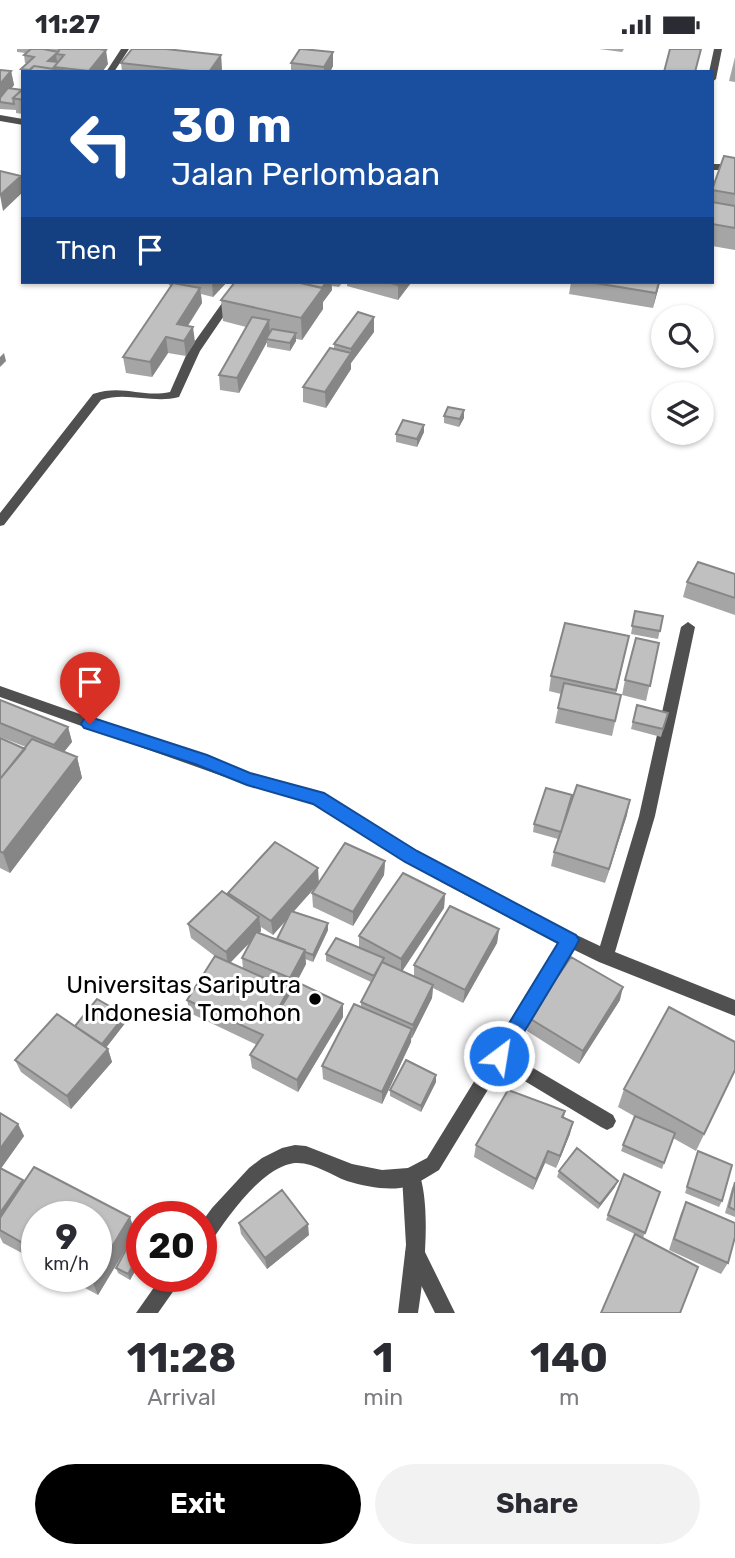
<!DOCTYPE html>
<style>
body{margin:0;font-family:Rubik,sans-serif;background:#f2f2f3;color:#2b2b33;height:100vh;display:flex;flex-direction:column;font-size:26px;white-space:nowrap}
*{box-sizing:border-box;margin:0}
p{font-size:23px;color:#7c7c81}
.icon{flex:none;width:38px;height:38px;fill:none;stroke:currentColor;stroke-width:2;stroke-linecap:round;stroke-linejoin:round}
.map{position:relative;height:1264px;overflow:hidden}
.drawer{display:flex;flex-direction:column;background:#fff;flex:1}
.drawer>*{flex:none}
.banner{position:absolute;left:21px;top:21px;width:693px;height:214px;border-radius:0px;box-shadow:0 2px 5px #0004;background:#1a4fa0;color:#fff;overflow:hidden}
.tools{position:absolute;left:651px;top:256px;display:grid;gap:14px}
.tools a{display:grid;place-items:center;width:63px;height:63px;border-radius:50%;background:#fff;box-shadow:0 2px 5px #0004;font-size:35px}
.speed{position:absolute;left:21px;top:1152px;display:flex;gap:14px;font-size:35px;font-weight:700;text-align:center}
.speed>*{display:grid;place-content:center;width:91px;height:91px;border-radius:50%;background:#fff;box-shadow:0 2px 5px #0004;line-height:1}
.speed small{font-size:18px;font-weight:400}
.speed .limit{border:10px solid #d22;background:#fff;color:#111}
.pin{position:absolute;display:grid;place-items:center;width:60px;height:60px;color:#fff;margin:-72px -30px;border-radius:50% 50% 50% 0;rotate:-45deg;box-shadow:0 0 7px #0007}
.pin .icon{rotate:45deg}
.me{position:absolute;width:77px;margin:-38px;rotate:31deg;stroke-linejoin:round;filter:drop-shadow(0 0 5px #0008)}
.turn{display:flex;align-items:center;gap:24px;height:147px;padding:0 35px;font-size:32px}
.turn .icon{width:91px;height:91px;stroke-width:2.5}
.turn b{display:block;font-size:49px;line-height:60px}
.then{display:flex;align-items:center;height:66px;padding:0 35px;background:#0003;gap:14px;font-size:26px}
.eta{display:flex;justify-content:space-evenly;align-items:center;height:119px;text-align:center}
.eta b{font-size:42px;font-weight:700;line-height:49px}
.primary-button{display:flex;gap:14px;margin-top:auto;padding:14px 35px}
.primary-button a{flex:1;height:80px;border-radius:42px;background:#000;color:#fff;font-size:28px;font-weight:700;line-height:80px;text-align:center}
.primary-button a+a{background:#f2f2f3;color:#2b2b33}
.status{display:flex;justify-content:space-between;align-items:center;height:49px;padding:0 35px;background:#fff;direction:ltr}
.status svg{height:19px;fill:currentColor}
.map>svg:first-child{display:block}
</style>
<div class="status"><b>11:27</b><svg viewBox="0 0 49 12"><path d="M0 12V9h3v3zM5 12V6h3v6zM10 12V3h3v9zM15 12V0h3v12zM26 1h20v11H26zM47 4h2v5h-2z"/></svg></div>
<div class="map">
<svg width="735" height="1264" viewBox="0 0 735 1264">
<rect width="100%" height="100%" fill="#fff"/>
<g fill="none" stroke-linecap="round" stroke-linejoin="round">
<path fill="#505050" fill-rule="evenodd" d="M570 884 576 886 578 891 576 896 439 1121C427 1128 415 1137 400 1139 383 1141 364 1137 347 1132 328 1125 307 1108 286 1116 255 1127 226 1171 208 1197L201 1199V1174L212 1159 249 1119 262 1109 282 1099 295 1096 306 1097 352 1115 382 1121 408 1119 427 1109 564 886Z
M415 1194 422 1197 455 1264H435L405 1204 408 1197Z
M162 1227H184L158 1264H136Z"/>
<path fill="#505050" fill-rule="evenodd" d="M121 0H129L114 23H106Z
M714 0H722L716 30 712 33V23H709Z
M0 66 23 70V76L0 72Z
M712 115H735V121H712Z
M237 233H247L200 302 179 348C153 355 126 342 101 351L4 476 0 477V464L93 345C123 335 142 349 170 343L188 302Z
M688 573 695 578 655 767 615 903 735 951V967L599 913 523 876 443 834 306 751 239 733 0 648V637L248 724 317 742 455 825 534 866 600 897 639 767 681 578Z
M499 999 613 1066 616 1072 613 1078 607 1081 601 1078 493 1013 490 1007 493 1001Z
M411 1118 418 1121C432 1156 424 1226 418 1264H398L406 1196 402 1127 404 1121Z"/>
</g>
<path fill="#a5a5a5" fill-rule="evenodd" d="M17 0H99L108 15 102 23H23V27L21 20 27 14H25L24 6 26 4 17 3Z
M599 0H624L622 3Z
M221 6 222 23H114L122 22 121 14Z
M735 8V33L729 32Z
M291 14 333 17 330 23H291Z
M0 21 11 22 14 36 11 40 22 41 23 40V65L16 64V61L0 60Z
M735 109V201L712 197V141Z
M168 233H227L213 248 201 245 202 254 188 277 195 293 186 307 168 304 152 328 126 324 123 308 171 237 169 236Z
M235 233H343L339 238 332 237V241L323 253V260L302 291 296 290V292L290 302 267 298V293L239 344 220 341 219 326 246 278 223 272 221 251Z
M347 233H411L398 251 347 237Z
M571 233H660L653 259 569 245Z
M374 268V283L351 314V320L326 359 303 353V338L334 300V295Z
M444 367 464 369 459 378 444 374Z
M424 376V383L417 398 396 393V385Z
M735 525V566L683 548 687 533Z
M635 562 663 567 658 590 631 585Z
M629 587 616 645 621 646 612 687 555 674 561 645 549 642 551 627Z
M659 594 646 652 622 646 625 631Z
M0 651 68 678 72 693 64 703 77 708 82 729 10 824 0 819V689L25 700 26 698 0 688Z
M637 656 668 664 661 688 631 680Z
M572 746 571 753 627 766 605 834 551 817 554 803 558 790 533 783 534 775Z
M385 812 384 826 353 877 313 858 312 844Z
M319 834 293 862 328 881 313 913 305 910 306 915 294 938 343 968 298 1043 252 1019 250 1006 257 996 190 964 187 951 216 908 191 889 188 875 229 847 228 844ZM287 870 277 890 259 884 261 882V878L273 886ZM252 891 242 909 243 920 230 914Z
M445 845 444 859 402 922 414 927V916L499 880 497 894 463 954 433 939 432 949 412 989H411V993L382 1055 323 1030 322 1017 361 958V953L371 933 326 912V905L359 899V887Z
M620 951 579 1015 527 982 529 969Z
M125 966 126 973 106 999 108 1000 112 1013 71 1060 21 1023 15 1011 75 977Z
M735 1022 696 1102 673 1089 662 1120 621 1102 634 1067 618 1058 624 1040Z
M436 1033 421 1063 390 1047V1041Z
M565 1062 564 1068 570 1085 556 1119 545 1114 533 1141 474 1108 476 1096Z
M0 1064 18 1075 24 1087 1 1119 23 1131 24 1133 130 1168 135 1184 134 1186 142 1190V1210L130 1231 118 1224 116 1219 126 1200 98 1246 63 1227H96L37 1167V1212L3 1194 0 1188Z
M698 1102 722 1152 719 1158 685 1144Z
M559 1122 615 1138 598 1160 557 1128Z
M624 1125 660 1143 643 1189 606 1171Z
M735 1133V1168L725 1164 732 1139Z
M686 1153 728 1214 721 1225 669 1201 681 1164Z
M239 1174 309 1186 267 1220 241 1185Z"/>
<path fill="#868686" d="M106 1 108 15 102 23H89Z
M333 3V17L330 23H324V18Z
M56 5 57 12 50 19 48 12Z
M221 6 222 23H209Z
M11 22 14 36 0 53V35Z
M21 127 23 143 3 162 0 146Z
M212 233H227L213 248Z
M326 233H331L332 241 323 253V260L302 291 301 269Z
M401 233H411V234L398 251V236Z
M659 233H660L653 259 656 244Z
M200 239 202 254 179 290 177 275Z
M374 268V283L351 314V320L326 359 325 343 351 305V300Z
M269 271 270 287 266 290 267 293 239 344 237 329Z
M193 278 195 293 186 307 184 292Z
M296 284V292L290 302V294Z
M166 288 168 304 152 328 150 313Z
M4 304 6 312 0 318V308Z
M464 361V369L459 378 460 370Z
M424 376V383L417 398V390Z
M68 678 72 693 58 710 54 696Z
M77 708 82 729 10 824 3 804Z
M630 751 627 766 605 834 609 820Z
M385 812 384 826 353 877V863Z
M318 819 319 834 273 886 271 872Z
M445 845 444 859 401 924V910Z
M259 868 261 882 228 916 226 903Z
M328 874V881L313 913V906Z
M499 880 497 894 463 954 465 941Z
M305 901 306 915 292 942 290 929Z
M433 936 432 949 412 989 413 976Z
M623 938 620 951 579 1015 583 1002Z
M289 940 290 953 270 975Z
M343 955V968L298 1043 297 1031Z
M125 966 126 973 104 1001 102 995Z
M412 980 411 993 382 1055V1043Z
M108 1000 112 1013 71 1060 67 1047Z
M436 1026V1033L421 1063V1057Z
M573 1073 570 1085 556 1119 560 1107Z
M18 1075 24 1087 0 1121V1100Z
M548 1102 545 1114 533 1141 536 1130Z
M23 1131 28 1143 0 1181V1164Z
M618 1132 615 1138 598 1160 600 1155Z
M130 1168 135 1184 98 1246 92 1232 95 1227H96V1224Z
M308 1175 309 1186 267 1220 265 1209Z
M142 1201V1210L130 1231 128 1225Z"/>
<path fill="#c0c0c0" stroke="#868686" stroke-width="2" d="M31 0H43L58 3 48 12 58 13 54 18V20L34 17 29 21 21 20 34 8 24 6Z
M60 0H99L106 1 89 22 54 18 64 6 56 5Z
M132 0H166L221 6 209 23H200L121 14Z
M300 0H302L333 3 324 18 291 14Z
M670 0H701L695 23H664Z
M34 17 74 23H28Z
M0 21 11 22 0 35Z
M8 39 22 41 13 49 14 55 0 53V49Z
M23 40V51L13 49Z
M724 107 735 109V145L712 141Z
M0 122 21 127 0 146Z
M712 153 735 157V179L712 175Z
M235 233H296L323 239 301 269 221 251Z
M296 233H326L322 239Z
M387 233H401L398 236Z
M589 233H659L656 244Z
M173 234 200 239 177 275 193 278 184 292 166 288 150 313 123 308Z
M358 263 374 268 351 300 334 295Z
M252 268 269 271 237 329 219 326Z
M272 280 296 284 290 294 266 290Z
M330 299 351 304 325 343 303 338Z
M448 358 464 361 460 370 444 367Z
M403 371 424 376 417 390 396 385Z
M698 513 735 525V549L687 533Z
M635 562 663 567 660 582 632 577Z
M565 574 629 587 616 641 551 627Z
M636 589 659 594 650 637 625 631Z
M564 634 621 646 615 672 558 659Z
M0 651 68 678 54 696 0 674Z
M637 656 668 664 663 680 633 673Z
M0 689 25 700 0 730Z
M32 690 77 708 3 804 0 802V730Z
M577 736 630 751 609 820 554 803Z
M546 739 572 746 561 783 534 775Z
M275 793 318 819 271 872 228 844Z
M345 794 385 812 353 863 312 844Z
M403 824 445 845 401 910 359 887Z
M222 842 259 868 226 903 188 875Z
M450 857 499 880 465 941 414 916Z
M291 862 328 874 313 906 305 903V901L277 890Z
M256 883 305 901 290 929 242 909Z
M336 889 384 909 374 927 326 905Z
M215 907 289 940 270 975 297 933 343 955 297 1031 250 1006 263 986 187 951Z
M571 908 623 938 583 1002 529 969Z
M382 913 433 936 413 976 361 953Z
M97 950 125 966 102 995 75 977Z
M354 955 412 980 382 1043 322 1017Z
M669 958 735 993V1021L704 1085 624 1040Z
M57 965 108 1000 67 1047 15 1011Z
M406 1011 436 1026 421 1057 390 1041Z
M508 1041 565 1062 562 1068 573 1073 560 1107 548 1102 536 1130 476 1096Z
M0 1064 18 1075 0 1100Z
M635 1067 675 1084 664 1114 623 1096Z
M577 1099 618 1132 600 1155 559 1122Z
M698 1102 732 1116 722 1152 687 1138Z
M34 1118 130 1168 96 1224V1167H37V1202L0 1181V1169Z
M0 1119 23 1131 0 1164Z
M624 1125 660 1143 645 1184 608 1166Z
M735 1133V1161L729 1158Z
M282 1141 308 1175 265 1209 239 1174Z
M686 1153 735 1174V1188L728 1214 674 1190Z
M635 1185 698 1218 680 1264H601Z
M134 1186 142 1190V1201L128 1225 116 1219Z
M82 1227H95L92 1232Z"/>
<path fill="#1a73e8" stroke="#114b97" stroke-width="2" d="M90 668 207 706 250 724 324 744 417 802 576 886 579 891 576 897 506 1013 499 1016 492 1013 489 1007 558 894 405 813 313 755 247 736 195 715 84 679 81 675 84 670Z"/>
<circle fill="#000" stroke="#fff" stroke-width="2.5" cx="315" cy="950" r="7"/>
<g text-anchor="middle" stroke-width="6" stroke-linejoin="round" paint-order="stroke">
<g font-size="24" fill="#000" stroke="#fff" text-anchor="end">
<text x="301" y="944">Universitas Sariputra<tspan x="301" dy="28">Indonesia Tomohon</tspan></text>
</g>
</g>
</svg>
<div class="tools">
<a><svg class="icon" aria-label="search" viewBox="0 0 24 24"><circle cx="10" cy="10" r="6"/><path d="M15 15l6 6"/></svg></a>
<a><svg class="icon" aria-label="layers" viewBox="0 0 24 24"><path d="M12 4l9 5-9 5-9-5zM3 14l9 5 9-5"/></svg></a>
</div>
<div class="speed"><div>9<small>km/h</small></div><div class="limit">20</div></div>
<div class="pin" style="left:90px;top:675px;background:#d93025"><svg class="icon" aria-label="arrive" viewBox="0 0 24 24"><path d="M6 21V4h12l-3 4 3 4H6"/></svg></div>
<svg class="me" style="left:499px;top:1007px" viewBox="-20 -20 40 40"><circle r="17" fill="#1a73e8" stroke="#fff" stroke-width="3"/><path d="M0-11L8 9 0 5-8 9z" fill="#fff"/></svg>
<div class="banner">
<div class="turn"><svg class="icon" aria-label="left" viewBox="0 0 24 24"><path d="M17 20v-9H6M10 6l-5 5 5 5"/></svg><div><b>30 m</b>Jalan Perlombaan</div></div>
<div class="then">Then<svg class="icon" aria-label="arrive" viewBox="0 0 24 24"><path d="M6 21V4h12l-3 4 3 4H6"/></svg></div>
</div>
</div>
<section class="drawer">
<div class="eta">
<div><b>11:28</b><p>Arrival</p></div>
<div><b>1</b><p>min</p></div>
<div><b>140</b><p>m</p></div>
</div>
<div class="primary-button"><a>Exit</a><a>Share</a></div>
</section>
